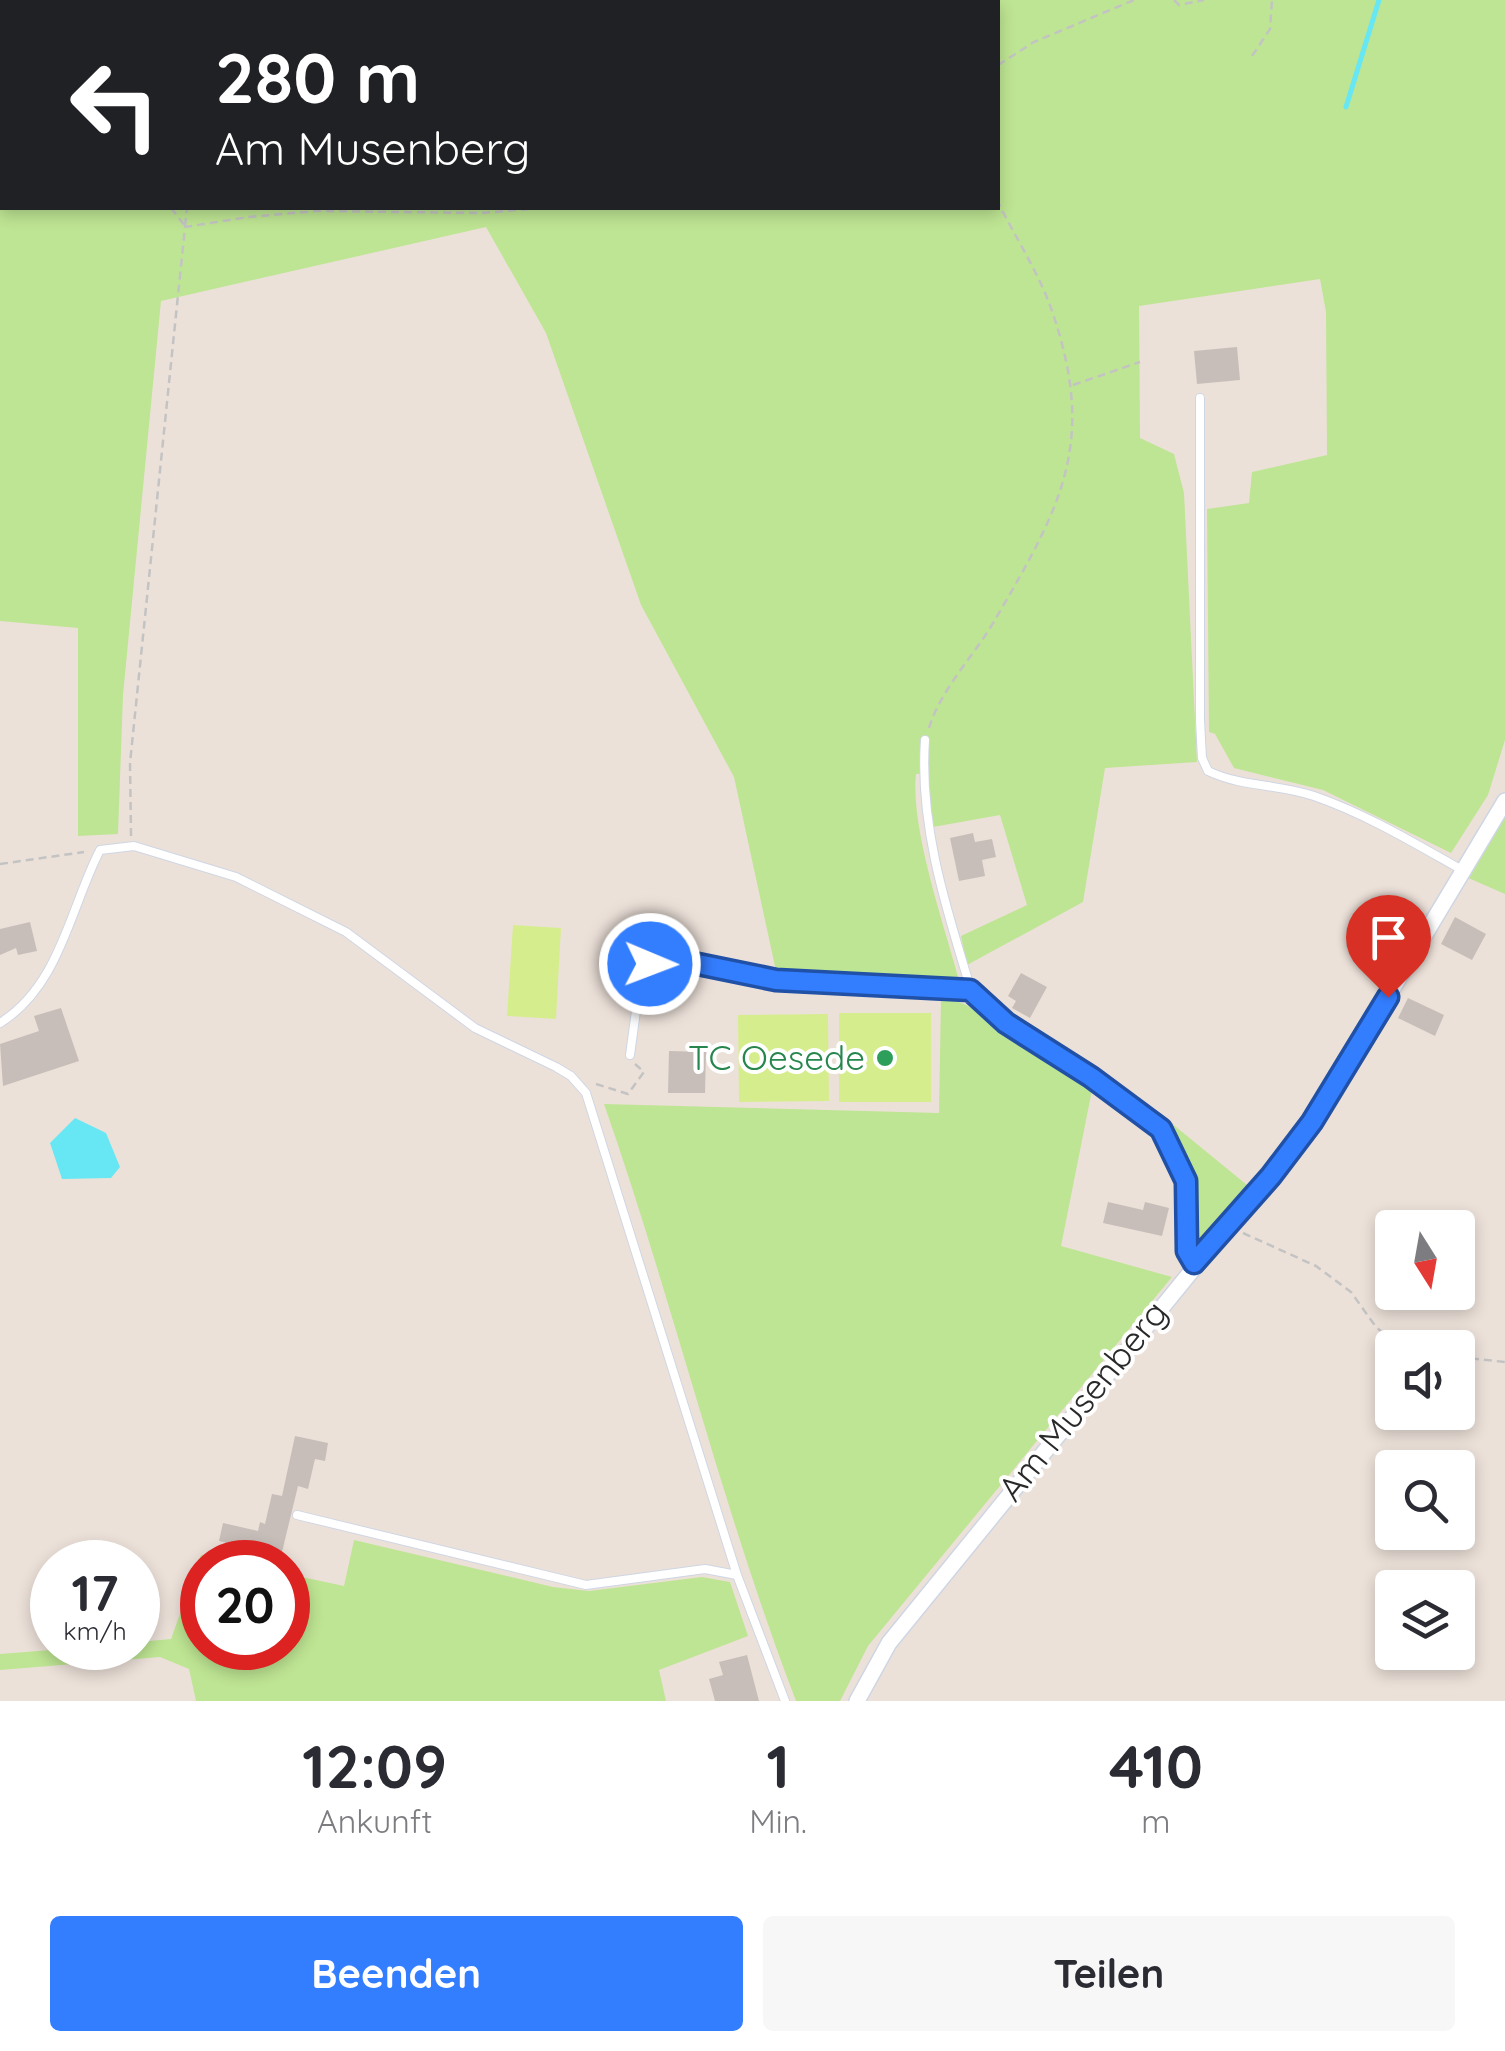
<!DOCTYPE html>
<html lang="de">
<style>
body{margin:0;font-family:Quicksand,sans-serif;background:#f7f7f7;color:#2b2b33;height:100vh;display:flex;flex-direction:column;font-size:38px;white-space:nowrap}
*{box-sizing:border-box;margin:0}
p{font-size:32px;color:#7c7c81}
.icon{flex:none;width:55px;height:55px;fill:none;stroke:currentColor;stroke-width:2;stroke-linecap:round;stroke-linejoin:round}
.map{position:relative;height:1701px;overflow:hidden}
.side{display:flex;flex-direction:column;background:#fff;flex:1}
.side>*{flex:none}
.top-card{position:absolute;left:0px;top:0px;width:1000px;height:210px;box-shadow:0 5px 15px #0003;background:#202124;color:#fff;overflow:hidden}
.needle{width:65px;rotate:169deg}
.controls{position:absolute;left:1375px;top:1210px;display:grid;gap:20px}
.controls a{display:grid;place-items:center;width:100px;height:100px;border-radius:10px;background:#fff;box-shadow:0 5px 15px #0003;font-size:50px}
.speed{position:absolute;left:30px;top:1540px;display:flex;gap:20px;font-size:50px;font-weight:700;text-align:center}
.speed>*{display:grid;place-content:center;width:130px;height:130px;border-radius:50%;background:#fff;box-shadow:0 5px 15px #0003;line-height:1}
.speed small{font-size:25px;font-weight:400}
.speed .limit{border:15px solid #d22;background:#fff;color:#111}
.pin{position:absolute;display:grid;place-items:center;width:85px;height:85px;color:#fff;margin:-102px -42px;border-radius:50% 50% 50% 0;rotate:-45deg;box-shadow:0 0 10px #0007}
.pin .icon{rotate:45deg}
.me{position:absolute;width:110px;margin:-55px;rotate:91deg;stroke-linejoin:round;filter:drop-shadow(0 0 8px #0008)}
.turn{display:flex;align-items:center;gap:35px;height:210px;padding:0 50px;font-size:45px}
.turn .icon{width:130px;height:130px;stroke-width:2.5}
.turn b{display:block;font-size:70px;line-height:85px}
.eta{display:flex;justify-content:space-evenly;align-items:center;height:170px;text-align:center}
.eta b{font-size:60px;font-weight:800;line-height:70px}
.button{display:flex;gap:20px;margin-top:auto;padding:20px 50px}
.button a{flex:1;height:115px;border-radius:10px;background:#337dff;color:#fff;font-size:40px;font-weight:800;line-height:115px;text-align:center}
.button a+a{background:#f7f7f7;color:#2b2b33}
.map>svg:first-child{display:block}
</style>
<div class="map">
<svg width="1505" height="1701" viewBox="0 0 1505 1701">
<rect width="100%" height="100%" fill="#ece1d9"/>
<path fill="#bee593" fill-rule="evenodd" d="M0 0H1505V740L1488 795 1451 853 1323 790 1234 768 1215 734 1209 732 1207 509 1249 503 1252 472 1327 455 1326 312 1320 279 1139 306 1140 438 1174 454 1184 493 1197 762 1105 768 1083 902 967 965 961 936 1027 905 1000 815 933 827 927 773 916 774C910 829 945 927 960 984L899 982 776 971 734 777 641 605 546 333 486 227 161 301 123 695 118 834 78 836V628L0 621ZM2 2H998V208H2Z
M1505 812V894L1466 877Z
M941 998C974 1001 990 1024 1016 1042 1040 1058 1068 1071 1093 1085L1061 1246 1172 1277 868 1646 840 1701H796C721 1506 673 1301 604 1104L939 1113Z
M1170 1122 1247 1185 1194 1245 1191 1170 1163 1124Z
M354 1540 553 1587 589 1591 702 1577 730 1582 748 1636 659 1670 666 1701H196L189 1669 160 1657 0 1670V1654L76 1648H138V1642L171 1639 201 1555 236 1562H202V1648H288V1574L344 1586Z"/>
<path fill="#d6ed8e" d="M513 925 561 928 556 1019 507 1016Z
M839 1013H931V1102H839Z
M828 1014 829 1101 739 1102 738 1015Z"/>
<path fill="#67e7f3" d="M75 1118 106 1133 120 1167 111 1178 62 1179 50 1143Z"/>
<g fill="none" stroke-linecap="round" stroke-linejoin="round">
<path stroke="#67e7f3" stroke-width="5" d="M1346 107 1379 0"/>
</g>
<path fill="#c7beb9" d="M1237 347 1240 380 1197 384 1194 351Z
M973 833 975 842 992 839 996 857 982 860 985 876 959 881 950 838Z
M1455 917 1486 934 1472 960 1441 944Z
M30 922 37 951 18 955 16 948 0 955V929Z
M1021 973 1047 987 1030 1018 1012 1008 1016 1001 1008 996Z
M1408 998 1444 1015 1435 1036 1398 1018Z
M61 1008 79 1061 3 1086 0 1044 39 1031 34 1016Z
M669 1051 706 1052 705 1093H668Z
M1108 1202 1143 1210 1145 1202 1169 1208 1162 1236 1103 1223Z
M295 1436 328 1443 325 1461 315 1459 308 1489 298 1486 282 1552 267 1548 266 1552 219 1541 223 1523 258 1531 260 1522 265 1524 272 1494 282 1496Z
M747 1655 759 1701H715L709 1679 723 1675 719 1662Z"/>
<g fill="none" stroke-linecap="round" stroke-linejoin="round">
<defs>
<path id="service" d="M1200 398V720L1202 758 1208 771C1241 787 1279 784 1314 796 1366 814 1414 843 1462 870
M925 740C919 825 946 908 971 990
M0 1023C60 986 70 908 100 850L134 846 236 877 346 932 475 1028 556 1067 571 1076 586 1093 737 1575 785 1701
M630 1055 639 989 651 964H698L776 980 971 990 1006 1023 1091 1077 1161 1129 1186 1181 1187 1251 1194 1263
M297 1515 586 1585 705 1569 737 1575"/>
<path id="minor" d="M857 1701 889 1643 1312 1123 1505 801"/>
</defs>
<use href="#service" stroke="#cfd6e3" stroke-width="10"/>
<use href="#minor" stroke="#cfd6e3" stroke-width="18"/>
<path stroke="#c3c3c3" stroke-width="2.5" stroke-dasharray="8 5" stroke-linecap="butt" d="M1174 0 1179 5 1204 0
M225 2V0
M0 37 2 36
M1252 56 1270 29 1272 0
M998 65 1034 42 1134 0
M171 208 185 226
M185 226 187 208
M1073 385 1140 362
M929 728C941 688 976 654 996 618 1062 505 1097 442 1052 311 1039 273 1015 237 998 202
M131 836 130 763 185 227 249 217 316 211 482 213 541 208
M0 864 84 852
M596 1084 628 1094 644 1072 635 1064
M1243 1233 1316 1266 1351 1292 1376 1327 1395 1343 1414 1348
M1458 1357 1505 1362"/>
<use href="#service" stroke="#fff" stroke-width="8"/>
<use href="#minor" stroke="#fff" stroke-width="15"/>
</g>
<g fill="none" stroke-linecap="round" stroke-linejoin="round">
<defs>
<path id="route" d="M650 964H698L776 980 970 990 1006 1023 1091 1077 1161 1129 1186 1181 1187 1251 1194 1263 1271 1176 1312 1122 1388 997"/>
</defs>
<use href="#route" stroke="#2151a6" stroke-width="25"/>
<use href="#route" stroke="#337dff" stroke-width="18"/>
</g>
<circle fill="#2e9e5b" stroke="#fff" stroke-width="4" cx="885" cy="1058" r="10"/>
<g text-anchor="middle" stroke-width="8" stroke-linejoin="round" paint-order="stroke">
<g font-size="35" fill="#27864d" stroke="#fff" text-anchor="end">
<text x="865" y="1070">TC Oesede</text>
</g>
<g font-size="35" fill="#292929" stroke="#fff">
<text transform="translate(1083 1401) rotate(-51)" y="12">Am Musenberg</text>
</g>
</g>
</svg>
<div class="controls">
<a><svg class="needle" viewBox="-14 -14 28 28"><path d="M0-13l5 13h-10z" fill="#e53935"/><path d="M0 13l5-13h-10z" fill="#7c7c81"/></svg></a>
<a><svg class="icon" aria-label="sound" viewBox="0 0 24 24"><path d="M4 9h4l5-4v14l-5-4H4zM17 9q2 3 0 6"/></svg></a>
<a><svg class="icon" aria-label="search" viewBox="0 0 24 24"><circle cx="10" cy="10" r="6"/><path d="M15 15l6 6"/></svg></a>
<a><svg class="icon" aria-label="layers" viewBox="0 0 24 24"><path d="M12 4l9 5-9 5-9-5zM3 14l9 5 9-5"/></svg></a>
</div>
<div class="speed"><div>17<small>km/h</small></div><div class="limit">20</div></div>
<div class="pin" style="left:1388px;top:997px;background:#d93025"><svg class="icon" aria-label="arrive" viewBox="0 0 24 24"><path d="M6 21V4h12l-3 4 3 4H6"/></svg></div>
<svg class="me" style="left:650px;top:964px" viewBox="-20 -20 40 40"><circle r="17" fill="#337dff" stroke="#fff" stroke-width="3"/><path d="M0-11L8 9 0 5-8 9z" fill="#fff"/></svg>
<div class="top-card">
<div class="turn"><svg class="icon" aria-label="left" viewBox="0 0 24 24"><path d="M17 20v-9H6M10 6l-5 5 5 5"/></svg><div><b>280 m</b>Am Musenberg</div></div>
</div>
</div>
<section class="side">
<div class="eta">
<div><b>12:09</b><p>Ankunft</p></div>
<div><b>1</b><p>Min.</p></div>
<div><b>410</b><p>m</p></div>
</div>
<div class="button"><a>Beenden</a><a>Teilen</a></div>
</section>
